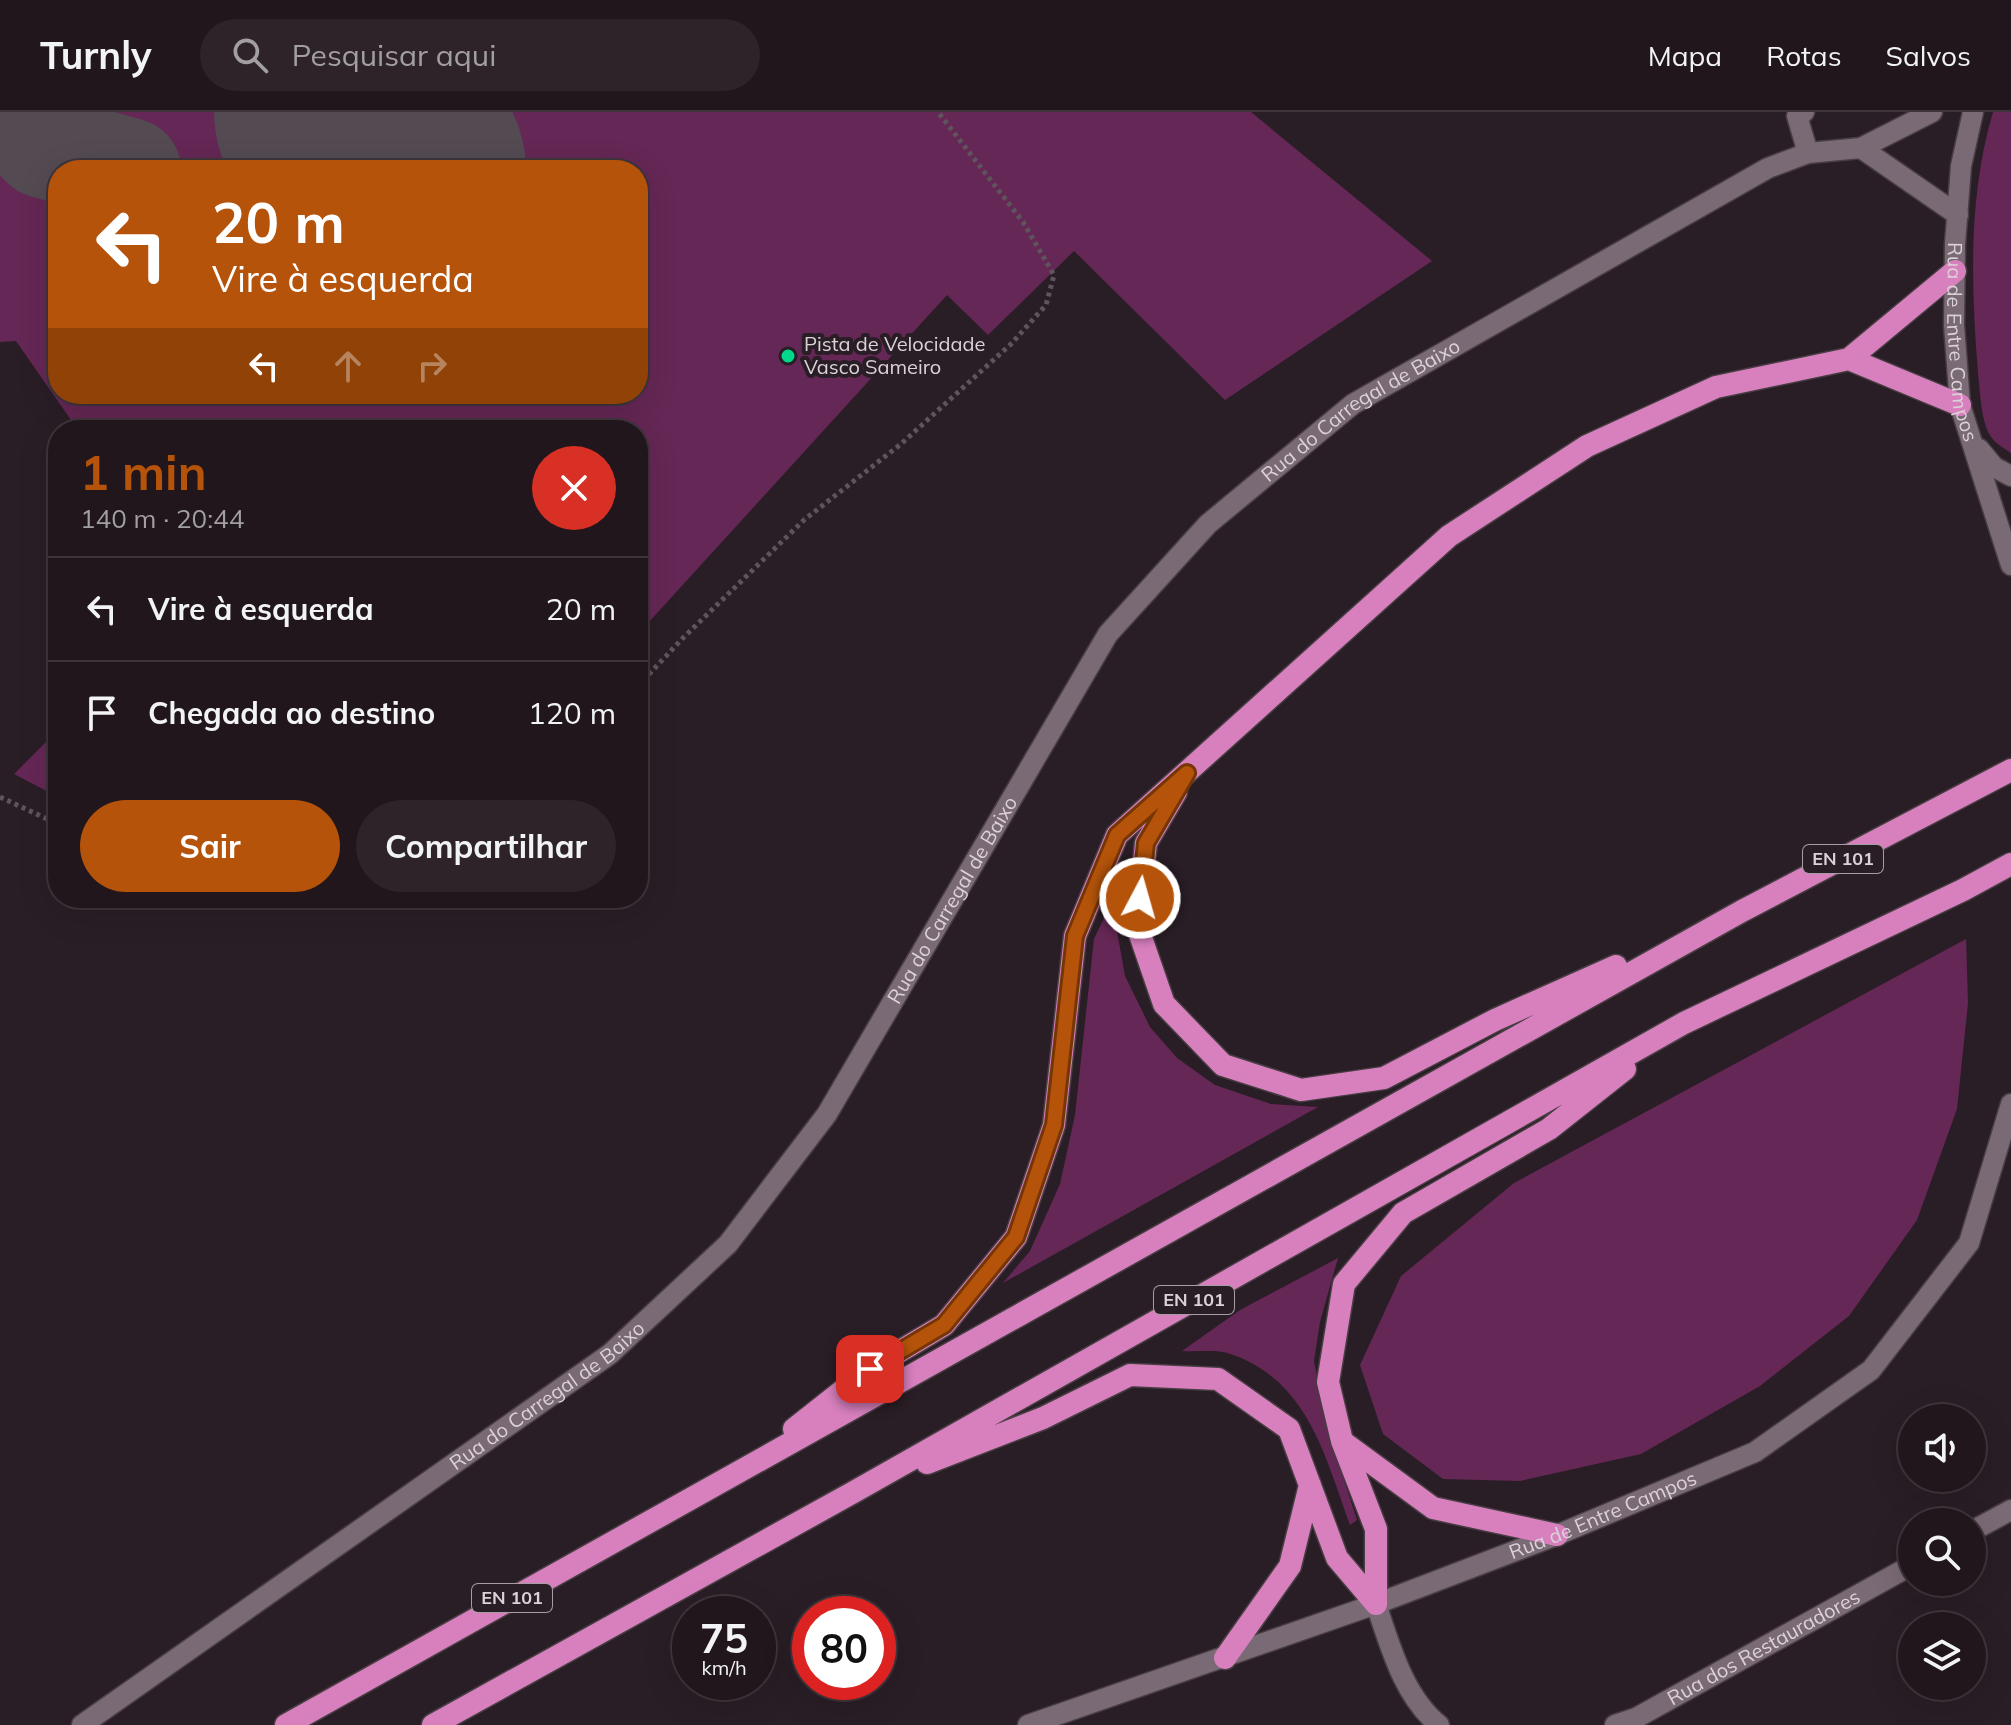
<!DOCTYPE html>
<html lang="pt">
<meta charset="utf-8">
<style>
body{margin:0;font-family:Mulish,sans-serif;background:#2d2329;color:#f1f3f6;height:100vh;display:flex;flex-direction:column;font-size:30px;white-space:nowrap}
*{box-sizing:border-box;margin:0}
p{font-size:26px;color:#a29fa3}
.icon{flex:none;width:44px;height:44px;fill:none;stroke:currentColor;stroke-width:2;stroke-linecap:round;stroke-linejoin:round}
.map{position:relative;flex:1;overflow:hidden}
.side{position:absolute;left:48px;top:308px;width:600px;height:488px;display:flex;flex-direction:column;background:#20161c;border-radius:32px;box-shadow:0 8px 32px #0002,0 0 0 2px #3d353b}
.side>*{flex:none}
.guide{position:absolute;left:48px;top:48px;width:600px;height:244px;border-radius:32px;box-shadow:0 8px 32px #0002,0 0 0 2px #3d353b;background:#b45309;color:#fff;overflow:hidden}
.controls{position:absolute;left:1898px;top:1292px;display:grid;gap:16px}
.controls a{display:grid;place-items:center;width:88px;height:88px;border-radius:50%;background:#20161c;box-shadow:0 8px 32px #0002,0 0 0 2px #3d353b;font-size:40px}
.speed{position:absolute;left:672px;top:1484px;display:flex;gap:16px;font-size:40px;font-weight:700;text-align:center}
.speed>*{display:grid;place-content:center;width:104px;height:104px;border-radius:50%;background:#20161c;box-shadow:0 8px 32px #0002,0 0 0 2px #3d353b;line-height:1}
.speed small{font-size:20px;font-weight:400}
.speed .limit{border:12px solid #d22;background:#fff;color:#111}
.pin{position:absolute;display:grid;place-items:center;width:68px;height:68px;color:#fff;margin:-34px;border-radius:16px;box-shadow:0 4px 12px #0006}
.me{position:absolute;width:88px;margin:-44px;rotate:6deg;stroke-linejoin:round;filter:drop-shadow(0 0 6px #0008)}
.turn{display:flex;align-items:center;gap:28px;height:168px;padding:0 32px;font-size:36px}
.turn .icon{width:104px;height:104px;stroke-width:2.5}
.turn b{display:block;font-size:56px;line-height:68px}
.lanes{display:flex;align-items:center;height:76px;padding:0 32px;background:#0003;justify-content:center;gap:40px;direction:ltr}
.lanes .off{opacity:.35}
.round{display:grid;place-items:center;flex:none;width:84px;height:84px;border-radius:42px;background:#2d2329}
.summary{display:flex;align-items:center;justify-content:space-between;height:136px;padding:0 32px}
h1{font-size:48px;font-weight:700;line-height:60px;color:#b45309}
.action{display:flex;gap:16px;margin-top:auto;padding:16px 32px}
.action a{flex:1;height:92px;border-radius:48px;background:#b45309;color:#fff;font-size:32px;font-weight:700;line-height:92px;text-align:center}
.action a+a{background:#2d2329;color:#f1f3f6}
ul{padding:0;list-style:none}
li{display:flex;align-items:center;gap:24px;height:104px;padding:0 32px;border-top:2px solid #3d353b}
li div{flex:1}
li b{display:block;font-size:30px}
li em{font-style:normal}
header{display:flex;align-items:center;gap:48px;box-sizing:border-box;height:112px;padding:0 40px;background:#20161c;border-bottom:2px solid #3d353b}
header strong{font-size:38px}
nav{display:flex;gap:44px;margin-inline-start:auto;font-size:28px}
.search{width:560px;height:72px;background:#2d2329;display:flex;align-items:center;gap:20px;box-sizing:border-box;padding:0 28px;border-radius:44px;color:#a29fa3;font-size:30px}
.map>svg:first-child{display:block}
</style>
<header>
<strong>Turnly</strong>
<div class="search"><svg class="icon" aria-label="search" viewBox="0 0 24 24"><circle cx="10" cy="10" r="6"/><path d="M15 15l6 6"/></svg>Pesquisar aqui</div>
<nav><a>Mapa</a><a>Rotas</a><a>Salvos</a></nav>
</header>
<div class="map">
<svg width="2011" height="1613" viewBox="0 0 2011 1613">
<rect width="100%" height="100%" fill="#2a1e26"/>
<path fill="#652755" d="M42 0H250C266 21 254 37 240 54L206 58 76 23 55 13Z
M436 0H1251L1432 149 1225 288 1074 139 988 223 947 183 638 522V318H78L16 229 0 230V25L32 56 58 63V282H638V58H489Z
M1993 0H2011V341C2005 337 1996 332 1992 326 1981 313 1980 278 1978 261 1971 173 1968 85 1993 0Z
M58 618V685L14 662Z
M1115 783 1117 819 1125 864 1150 915 1177 946 1215 973 1271 992 1318 995 1003 1171 1030 1139 1060 1072 1075 1003 1094 827Z
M1966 827 1968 891 1957 997 1917 1108 1849 1204 1760 1274 1641 1342 1520 1369 1443 1367 1383 1322 1360 1253 1401 1164 1514 1071Z
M1338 1146 1320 1210 1314 1249 1327 1316 1357 1408 1350 1413C1325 1344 1308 1269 1231 1242 1217 1237 1197 1240 1182 1239L1240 1198Z"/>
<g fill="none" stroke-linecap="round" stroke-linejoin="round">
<path stroke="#544a51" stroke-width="104" d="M10 0 44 34 129 58"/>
<path stroke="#544a51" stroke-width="260" d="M344 0 396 58"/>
<defs>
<path id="service" d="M1804 0 1797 4 1808 41"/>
<g id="minor">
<path d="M1861 36 1958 103"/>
<path id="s1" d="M82 1613 610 1242 728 1132 827 1002 1108 522 1208 412 1353 292 1768 56 1808 41 1861 36 1932 0"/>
</g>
<g id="tertiary">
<path id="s2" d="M1973 0 1961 54 1955 132 1954 213 1960 293 2011 453"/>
<path d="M1979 337 1994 355 2011 364"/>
<path d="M1972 1419 2011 1398"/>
<path d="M1376 1492C1390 1534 1404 1585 1439 1613"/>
<path id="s3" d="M1028 1613 1376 1492 1557 1423 1755 1340 1871 1258 1969 1131 2011 992"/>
<path id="s4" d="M1615 1613 1636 1606 1912 1453"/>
</g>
<path id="trunk" d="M1849 247 1960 293
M1176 680 1146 731 1137 814 1164 892 1223 953 1301 978 1384 966 1495 908 1616 854
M794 1317 870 1257 944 1213 1016 1125 1054 1013 1075 824 1117 723 1449 424 1587 334 1716 275 1849 247 1955 159
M1343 1330 1433 1396 1557 1423
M927 1351 1043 1306 1130 1263 1218 1267 1289 1317 1337 1446 1376 1492
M1376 1492V1417L1342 1329 1328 1270 1344 1172 1403 1101 1549 1017 1625 957
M1225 1546 1290 1454 1310 1373
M286 1613 1742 799 2011 658
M433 1613 852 1381 1684 911 1963 778 2011 752"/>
</defs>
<use href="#service" stroke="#473d43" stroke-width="23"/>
<use href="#minor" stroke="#473d43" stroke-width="23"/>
<use href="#tertiary" stroke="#473d43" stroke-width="23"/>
<use href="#trunk" stroke="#473d43" stroke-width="25"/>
<path stroke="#5f545c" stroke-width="5" stroke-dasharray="4 4" stroke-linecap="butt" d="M638 574 682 527 804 408 901 332 1011 232 1046 193 1054 163 1023 110 938 0
M0 685 58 712"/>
<use href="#service" stroke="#7a6a75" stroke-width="20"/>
<use href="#minor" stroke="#7a6a75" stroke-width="20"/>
<use href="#tertiary" stroke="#7a6a75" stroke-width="20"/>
<use href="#trunk" stroke="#d880be" stroke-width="22"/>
</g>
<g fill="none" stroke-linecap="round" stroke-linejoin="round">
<defs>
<path id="route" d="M870 1257 944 1213 1016 1125 1054 1013 1075 824 1117 723 1187 661 1146 731 1140 786"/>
</defs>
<use href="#route" stroke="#753606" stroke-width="20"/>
<use href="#route" stroke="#b45309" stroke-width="14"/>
</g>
<circle fill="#00d98c" stroke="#2a1e26" stroke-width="3" cx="788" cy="244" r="8"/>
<g text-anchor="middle" stroke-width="8" stroke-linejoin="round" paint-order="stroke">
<g fill="#2a1e26" stroke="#a69ca3" stroke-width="2">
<rect x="1803" y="733" width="80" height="28" rx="6"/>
<rect x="1154" y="1174" width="80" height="28" rx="6"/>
<rect x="472" y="1472" width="80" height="28" rx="6"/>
</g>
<g font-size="18" font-weight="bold" fill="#dbd2d8">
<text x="1843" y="753">EN 101</text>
<text x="1194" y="1194">EN 101</text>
<text x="512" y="1492">EN 101</text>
</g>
<g font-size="20" fill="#dbd2d8" stroke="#2a1e26">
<text dy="7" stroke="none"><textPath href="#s2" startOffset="232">Rua de Entre Campos</textPath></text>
<text dy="7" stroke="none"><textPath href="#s1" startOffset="1866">Rua do Carregal de Baixo</textPath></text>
<text dy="7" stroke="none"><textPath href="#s1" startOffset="1218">Rua do Carregal de Baixo</textPath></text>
<text dy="7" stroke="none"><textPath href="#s1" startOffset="570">Rua do Carregal de Baixo</textPath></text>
<text dy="7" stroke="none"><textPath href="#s3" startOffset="612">Rua de Entre Campos</textPath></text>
<text dy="7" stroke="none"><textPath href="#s4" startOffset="168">Rua dos Restauradores</textPath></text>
</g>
<g font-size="20" fill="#dbd2d8" stroke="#2a1e26" text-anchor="start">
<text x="804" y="239">Pista de Velocidade<tspan x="804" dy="23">Vasco Sameiro</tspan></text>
</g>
</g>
</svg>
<div class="controls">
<a><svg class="icon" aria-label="sound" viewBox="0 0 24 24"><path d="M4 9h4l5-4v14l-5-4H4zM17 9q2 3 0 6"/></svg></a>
<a><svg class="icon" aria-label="search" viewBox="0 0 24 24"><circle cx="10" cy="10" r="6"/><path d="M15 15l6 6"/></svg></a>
<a><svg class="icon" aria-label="layers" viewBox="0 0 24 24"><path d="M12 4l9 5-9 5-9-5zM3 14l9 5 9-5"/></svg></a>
</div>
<div class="speed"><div>75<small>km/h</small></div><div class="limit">80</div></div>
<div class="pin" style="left:870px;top:1257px;background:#d93025"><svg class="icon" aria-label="arrive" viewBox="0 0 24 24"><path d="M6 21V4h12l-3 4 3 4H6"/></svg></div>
<svg class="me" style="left:1140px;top:786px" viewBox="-20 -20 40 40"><circle r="17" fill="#b45309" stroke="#fff" stroke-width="3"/><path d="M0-11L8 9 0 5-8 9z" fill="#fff"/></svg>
<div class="guide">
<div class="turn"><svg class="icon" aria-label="left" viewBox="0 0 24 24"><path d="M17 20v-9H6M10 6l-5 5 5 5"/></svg><div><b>20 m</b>Vire à esquerda</div></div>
<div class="lanes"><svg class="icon" aria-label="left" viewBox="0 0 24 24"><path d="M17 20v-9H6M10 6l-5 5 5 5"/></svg><svg class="icon off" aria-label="ahead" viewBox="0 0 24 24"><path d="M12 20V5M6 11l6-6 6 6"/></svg><svg class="icon off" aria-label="right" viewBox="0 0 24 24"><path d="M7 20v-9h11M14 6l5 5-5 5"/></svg></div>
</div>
<section class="side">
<div class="summary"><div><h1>1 min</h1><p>140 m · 20:44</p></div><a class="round" style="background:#d93025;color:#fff"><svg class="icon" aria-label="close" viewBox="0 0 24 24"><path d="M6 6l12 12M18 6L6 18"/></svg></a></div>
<ul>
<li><svg class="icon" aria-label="left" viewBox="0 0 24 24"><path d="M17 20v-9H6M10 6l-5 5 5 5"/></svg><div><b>Vire à esquerda</b></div><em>20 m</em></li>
<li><svg class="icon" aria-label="arrive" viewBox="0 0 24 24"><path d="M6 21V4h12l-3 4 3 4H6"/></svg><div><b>Chegada ao destino</b></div><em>120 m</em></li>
</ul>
<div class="action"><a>Sair</a><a>Compartilhar</a></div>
</section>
</div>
